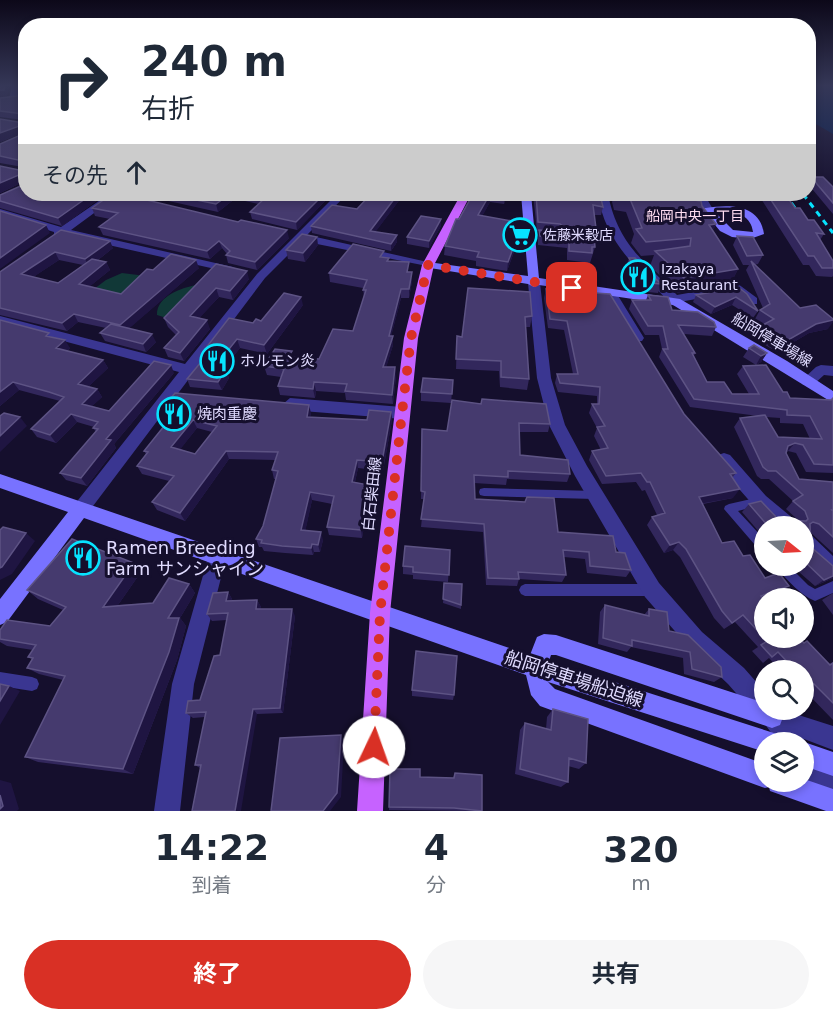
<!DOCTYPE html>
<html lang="ja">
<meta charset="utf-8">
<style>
body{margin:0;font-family:"DejaVu Sans","Noto Sans JP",sans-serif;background:#f6f6f7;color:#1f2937;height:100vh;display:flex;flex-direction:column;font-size:22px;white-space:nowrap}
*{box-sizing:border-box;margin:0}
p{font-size:20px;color:#747a83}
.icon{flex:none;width:33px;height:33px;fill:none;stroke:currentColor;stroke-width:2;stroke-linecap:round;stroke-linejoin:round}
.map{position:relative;height:811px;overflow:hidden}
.side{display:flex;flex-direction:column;background:#fff;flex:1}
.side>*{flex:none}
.banner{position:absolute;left:18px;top:18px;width:798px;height:183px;border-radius:24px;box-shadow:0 3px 9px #0003;background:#fff;color:#1f2937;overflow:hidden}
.needle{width:39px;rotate:108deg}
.buttons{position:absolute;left:754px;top:516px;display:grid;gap:12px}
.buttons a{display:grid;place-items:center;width:60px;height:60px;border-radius:50%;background:#fff;box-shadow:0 3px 9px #0003;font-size:30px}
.pin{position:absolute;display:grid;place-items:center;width:51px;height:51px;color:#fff;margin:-26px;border-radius:12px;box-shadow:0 3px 9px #0006}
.me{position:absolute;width:66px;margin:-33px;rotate:3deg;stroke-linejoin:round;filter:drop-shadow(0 0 4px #0008)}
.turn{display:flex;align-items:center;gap:21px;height:126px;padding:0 24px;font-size:27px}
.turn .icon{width:78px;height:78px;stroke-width:2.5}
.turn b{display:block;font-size:42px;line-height:51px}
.then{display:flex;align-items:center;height:57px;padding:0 24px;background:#0003;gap:12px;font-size:22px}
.eta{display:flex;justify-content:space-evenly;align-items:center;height:102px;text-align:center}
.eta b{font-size:36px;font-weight:700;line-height:42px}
.button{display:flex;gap:12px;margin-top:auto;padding:12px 24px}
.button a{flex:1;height:69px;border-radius:36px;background:#d93025;color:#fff;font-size:24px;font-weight:700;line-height:69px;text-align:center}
.button a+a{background:#f6f6f7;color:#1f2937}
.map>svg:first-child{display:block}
</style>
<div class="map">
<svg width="833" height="811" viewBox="0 0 833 811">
<rect width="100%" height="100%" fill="#150f2d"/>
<path fill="#113837" d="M122 273 146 276 152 288 58 316 106 280Z
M202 284 182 323 157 315C156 295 186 286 202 284Z"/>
<path fill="#062050" d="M809 85H833V134L809 120Z"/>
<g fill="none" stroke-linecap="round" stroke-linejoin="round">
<path fill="#3a3691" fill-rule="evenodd" d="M484 488 595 491 599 492 600 495 599 498 595 499 484 496 480 495 479 492 480 489Z
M760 497 764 498 765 501 764 504 738 511 765 540V553L761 552 724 509 725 506 729 504Z
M777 566H789L808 585 815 589 833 581V593L815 601C799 594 790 582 778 570Z
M525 584H652L656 586 658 590 656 594 652 596H525L521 594 519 590 521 586Z
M0 672 32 677 37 679 39 684 37 689 32 691 0 686Z"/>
<path fill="#3a3691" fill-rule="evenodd" d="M12 85H19L17 99 13 101 9 99Z
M109 194H120L71 230 233 267 239 270 233 273 64 235 54 236V232L0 215V209L61 227Z
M337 194H347L307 235 432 263V267L302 241 265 278 87 514 81 517 75 514 72 509 75 504 179 372 0 324V316L185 364 257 274Z
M446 194H466L469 196 464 199Z
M598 194H608C618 244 643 260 677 295L738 284 757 298V304H749L735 292 685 301 676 306 672 305C640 271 604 242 598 194Z
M694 194H704L714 211 713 213H705Z
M534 279 540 283 551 378 565 425 587 466 659 583 702 632 744 668 765 692V710H783L833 726V750L804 739 805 742 804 744 778 742 761 719 757 717 728 684 688 646 645 597 575 476 549 425 537 378 528 283Z
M611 290 617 294 644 338 642 341H632L630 338 605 294Z
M821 365 833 366V376L824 375 813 385H803L801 381 816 367Z
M290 398 402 407 407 409 410 413 407 417 402 419 290 410 283 404Z
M724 453 730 455 766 496 795 520 798 526H777L754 506 718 465 716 460 718 455Z
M804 532 810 534 833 556V578L826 575 804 553Z
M217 549 224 552 226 558 194 684 180 811H154L172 684 208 558 210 552Z
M804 745 812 749 833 773V804L824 801 804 776Z"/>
<path fill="#7872ff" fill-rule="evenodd" d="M521 194H531L539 278 680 299 787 361 833 391V403L673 305 539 285 534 287 528 284 424 267 422 265 428 262 528 276Z
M592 194H615L639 199 634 202 597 197Z
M687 205C693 206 701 208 706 208 730 204 760 204 764 234L750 239 732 237 720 231 706 214 683 210 682 208ZM715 212C731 210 751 213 753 232L733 230Z
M0 474 530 655 537 637 544 634 556 635 765 703V710H780L783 717 780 725 772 728 556 655H551L549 661 777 734 780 742H765V752L548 682 555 689 765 764V782H804V779L833 789V811H826L770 791 769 787 765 788 540 706 531 695 526 675 84 518 7 622 0 625V599L68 512 0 488Z
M803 742H804L833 752V776L804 766Z"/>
<path fill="#c662ff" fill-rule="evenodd" d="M461 194H471L434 265 418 338 390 613 383 811H357L370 613 404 338 422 265Z"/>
<path stroke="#07e3ff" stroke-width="3" stroke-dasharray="6 5" stroke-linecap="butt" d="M785 194 805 222
M803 194 833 233"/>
</g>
<path fill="#32275c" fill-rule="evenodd" d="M26 85 106 194 62 226 0 208V195L23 185V182L0 193V166L24 171 23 167 0 163V144L23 134 24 132 0 142 24 123V120L0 117V98L25 95V94H20L17 88Z
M811 177 833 187V214L808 184Z
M137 194H241L218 212Z
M244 194H332L297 230 252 219 250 212 258 204 245 201Z
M367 194H404L375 232 397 242 391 251 312 233 311 226 357 209 370 194Z
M473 194H520L519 195 508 194 504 204 490 202 482 216 525 235 523 244 518 241 507 271 476 266V261L444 255 445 246Z
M532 194H600L603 207 601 215H594L597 236 595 243V247L590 263 567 260V248L538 245V239L539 231H537L533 194Z
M615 194H698L699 195 697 200 716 224 713 230 738 269 731 283 678 293 650 266 654 255 641 256 631 243 634 234 626 212 614 210 612 202Z
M758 194H785L795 208 824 234 820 240 833 261V276L832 277 816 276 809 265H803Z
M92 208 289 238 257 270 228 263 226 255 227 254 222 248 210 259 103 235 99 227 110 219 95 216Z
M441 226 429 248 407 244V237Z
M61 230 113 248 98 260 106 262 110 270 90 286 121 294 153 270 199 268 129 328 156 342 146 352 105 341 100 333 106 328 78 322 67 331 0 315V272ZM59 260 83 265 58 283 33 277Z
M737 236 763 255 758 264 754 265 800 308 828 329 809 333 777 352 752 337 757 328 763 324 755 319 760 310 763 308 746 270 749 265H743L733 245Z
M318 245 305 262 288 259 286 250Z
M385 257 389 261 409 272H412V281L409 298H401L391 336H393V345L386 367 396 376 393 404 346 400 345 393 316 391 315 398 280 395 278 386 281 377 267 375 264 366 293 358 319 359 353 331 364 298 363 288 330 282 329 273Z
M629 258 661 284 658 293 638 291 626 267Z
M216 264 249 279 233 300 219 297 199 318 210 329 184 361 168 357 164 348 176 335 168 327 164 318Z
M551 280 567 292 595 295V293L684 414 736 473 732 478 733 498 703 504 722 543 743 556 780 593 764 599 804 643 829 664 833 662V720L804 690V670H780L769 658 763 663 752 651 758 647 735 622 724 629 714 618 680 557 673 550 664 553 647 525 652 517 657 515 645 490 642 491 636 482 602 484 589 460 592 451 601 450 594 436 597 428 589 413 592 404H597V396L558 392 555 383 557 374H573L564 330 548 328 544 298 546 289H549Z
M738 287 758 311 753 318 732 305 711 314 693 302 696 295Z
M468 288 532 316 530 327H526L529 379 527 390 500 387 499 371 456 369 457 336 462 337Z
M648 295 672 310 716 327 712 336 684 334 695 353 694 356 707 382 732 394H749L737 374 743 366 790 398 831 400 833 398V473L806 472 796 453 788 451 786 453 799 479 833 482V553L810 532 811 547 833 566V578L831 579 815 586 792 566H804V526H765V539L742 512 749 504 779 520H798L786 509 793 501 769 479H761L757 476 734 427 740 418 758 416 690 407 659 357 662 349 659 335H645L629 309 632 300H646ZM766 417 780 418V423L803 424 810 439 778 437Z
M303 305 267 354 240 348 223 369 226 370 229 378 222 390 190 387 187 379 204 358 202 353 253 323Z
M0 320 52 337 70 348 67 351 103 360 108 368 88 387 97 389 102 397 92 406 109 411 174 373 114 444 116 448 87 486 66 480 60 473 96 432 93 428 94 427 77 422 56 443 37 437 31 429 60 401 19 390 0 406Z
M749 348 767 353 761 362 756 365 743 357Z
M453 380 451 403 421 401V392Z
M452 400 550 424 548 432H519L520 455 570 474 567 482 507 479 506 485 474 483 475 499 558 532 616 552 631 570 626 577 587 573 585 559 564 557 566 575 562 582 519 579 517 586 486 585 483 532 421 527 424 499H421L422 429 447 431Z
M159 412 311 413 310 417 367 420 391 412 392 420 383 471 358 468 355 482 379 487V495L374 512 367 511 362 538 329 535 327 527 332 504 312 500 305 531 323 540 320 552H314L313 555 285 553 264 551 262 547H259L256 539 263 526 276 479H274L272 470 275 460 229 459 185 521 157 510 152 502 169 481 142 474 137 466 146 454 144 451 168 421 164 420ZM197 428 212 432 195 454 180 449Z
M450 550 448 582 413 579V575L403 574V566Z
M141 572 118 605 153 603 189 584 195 593 180 618 186 626 177 660 133 774 38 762 25 757 63 680 39 674 27 668 32 659 28 657 33 650 7 646 0 642V630L50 626 63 610 38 599 27 590Z
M444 583 461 605V609L443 603Z
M228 592 232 599V601L257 600 261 607V609L295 616 283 713 257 714 200 768 195 765 205 717 193 718 186 713 200 700 220 655 227 620 212 621 207 614Z
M833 593V615L822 600Z
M605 605 644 615 649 609 669 631 722 677 714 682 684 674 683 658 631 647 627 652 598 644 600 612Z
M412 690 454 695 453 700 412 696Z
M553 709 586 763 579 769 568 766V782L561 787 515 774 520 730 525 723 546 729 547 717Z
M455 773 482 811 389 810V807L420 777 453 778Z"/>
<path fill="#1f1542" d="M5 85H10L7 96 0 97V90Z
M22 125 25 132 0 142V133Z
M21 174 25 181 0 193V183Z
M92 194H106L62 226 58 218Z
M230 194H241L218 212 216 204Z
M324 194H332L297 230 296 222Z
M398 194H404L371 238 370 231Z
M490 194V202L478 224V215Z
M505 194H508L504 204 505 195Z
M441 219V226L429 248V241Z
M716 224 709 238V225Z
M46 225 50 233 0 269V258Z
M287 230 289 238 257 270 255 262Z
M519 232 518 241 507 271 508 262Z
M397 235V242L391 251V244Z
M317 237 318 245 305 262 303 253Z
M110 241 113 248 89 267 85 259Z
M219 241 222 248 210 259 207 251Z
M55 252 59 260 26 282 21 274Z
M196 260 199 268 124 333 120 325Z
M106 262 110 270 83 292 79 284Z
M738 269 731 283 678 293 684 278Z
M247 271 249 279 233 300 230 291Z
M412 272V281L409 298V289Z
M216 288 219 297 193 325 190 316Z
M401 289V298L389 345V336Z
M301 297 303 305 267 354 264 345Z
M736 297 732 305 711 314 715 307Z
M74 314 78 322 67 331 62 323Z
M207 320 210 329 184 361 180 353Z
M833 320V322L828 329 809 333 777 352 783 343 816 324Z
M152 334 156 342 146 352 143 344Z
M393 336V345L384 375 383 367Z
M237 339 240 348 218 376 214 368Z
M65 340 70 348 61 356 56 348Z
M767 353 761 362 756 365 761 356Z
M103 360 108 368 83 392 78 384Z
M171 365 174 373 114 444 116 448 87 486 81 478 106 439Z
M395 367 396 376 393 404 392 395Z
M226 370 229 378 222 390 218 382Z
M13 382 19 390 0 406V392Z
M314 382 316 391 315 398 313 389Z
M97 389 102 397 87 411 82 404Z
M309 405 311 413 309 425 307 417Z
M391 412 392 420 383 471 382 462Z
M71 414 77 422 56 443 50 435Z
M20 417 27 426 0 452V436Z
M193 420 197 428 176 455 171 447Z
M795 443 788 451 781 454 788 446Z
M226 451 229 459 185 521 180 513Z
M357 460 358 468 353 490 352 482Z
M379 487V495L374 512 373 504Z
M740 489 733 498 693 505 699 497Z
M310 492 312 500 304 538 301 530Z
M366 503 367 511 362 538 361 530Z
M321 532 323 540 320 552 318 545Z
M26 533 35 541 12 574 0 580V568Z
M679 542 673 550 664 553 670 545Z
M312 544 314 552 313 555 311 548Z
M134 563 141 572 111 615 103 607Z
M833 576V578L831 579 815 586 824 580Z
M189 584 195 593 180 618 186 626 177 660 133 774 123 769 168 618Z
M789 586 780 593 753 603 761 596Z
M228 592 232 599 231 608 226 601Z
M257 600 261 607 260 616 256 609Z
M292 609 295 616 283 713 280 708Z
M9 686 20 691 0 725V701Z
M253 709 257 714 241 811H235Z
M341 735 344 742 341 797 330 811H323Z
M0 780 11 783 19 809 17 811H0Z"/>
<path fill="#453a6e" stroke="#5d5384" stroke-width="1.5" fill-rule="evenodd" d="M0 85H5L4 90H0Z
M17 85H26V194H92L58 218 0 201V195L23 185 24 176 21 174 0 183V166L24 171 23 161 0 156V144L23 134 25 127 22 125 0 133V119L24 123 23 114 0 111V98L25 95 24 88H17Z
M811 177H823L833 187V203Z
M112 194H122L238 222 241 220 287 230 255 262 226 255 230 251 219 241 207 251 99 227 118 213 92 208Z
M167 194H230L216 204Z
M244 194H324L296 222 250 212 265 198Z
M371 194H398L370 231 397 235 391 244 311 226 332 205 357 209Z
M473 194H490L478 215 523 223 525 235 519 232 508 262 477 257 479 252 445 246 456 219H459Z
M536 194H600L603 207 593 205 597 236H594L595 247H592V253L569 251V239L540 236 539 230 555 231 569 238 575 235 560 224 538 222Z
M617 194H651L701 201 702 206 716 224 709 225 738 269 684 278 655 251 690 246 691 238 646 242 636 229 642 228 630 199 618 197Z
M767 194H785L795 208H800L808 220H814L824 234 816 233 833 261V268H822L814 256H808Z
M0 211 46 225 0 258Z
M421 216 441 219 429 241 407 237Z
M61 230 110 241 85 259 55 252 21 274 58 283 92 259 106 262 79 284 121 294 147 269 153 270 171 254 196 260 120 325 74 314 62 323 0 308V272Z
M302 234 317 237 303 253 286 250Z
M737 236 753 237 763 255 747 256Z
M353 244 384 251 380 257 389 258 387 261 409 262 407 272H412L409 289H401L389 336H393L383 367H395L392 395 345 391 347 384 314 382 313 389 278 386 284 369 264 366 275 349 292 351 288 357 319 359 333 329 353 331 366 290H363L367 280 329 273Z
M629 258H635L661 284 642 282Z
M751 261 800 308 816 305 833 319V320L816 324 783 343 757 328 774 319 760 310 770 304Z
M216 264 247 271 230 291 216 288 190 316 207 320 180 353 164 348 179 332 164 318Z
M551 280 568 282 567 292 596 295 595 293 610 294 684 414 736 473 730 474 740 489 699 497 722 543 734 541 743 556 750 555 765 578 779 573 789 586 761 596 765 600V638H799L804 643 807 641 830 665 833 663V703L804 674V670H801L799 669 795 670 778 652 772 657 761 645 767 641 743 615 732 623 722 611 686 549 679 542 670 545 652 517 665 513 650 482H647L641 473 606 476 592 451 608 448 597 427 605 426 592 404H599L600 387 560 383 557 374H578L567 321 550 319 546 289 551 290Z
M738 287 747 294 758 311 736 297 715 307 696 295Z
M468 288 530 292 532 316 525 317 529 379 501 377V361L456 359 457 336 462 337Z
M284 293 301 297 264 345 237 339 214 368 226 370 218 382 187 379 206 356 202 353 229 318 253 323 256 319 261 321Z
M648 295 668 297 672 310 698 312 714 322 716 327 678 325 695 353H692L707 382H724L732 394H759L743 366 766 365 783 392H787L790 398 831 400 833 398V465L814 464 803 445 795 443 788 446 786 453 799 479 833 482V510H832L833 511V537L819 524 813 522 810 524 811 547 833 566V576L824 580 804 561V526H768L749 504 761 501 779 520 806 521 808 519 805 511 793 501 803 495 776 471H768L763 467 740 418 765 415 778 437 822 439 810 416 787 415V410L694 399 663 349H668L663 326H648L632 300H651Z
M0 320 49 333 46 336 65 340 56 348 103 360 78 384 97 389 82 404 109 411 154 361 171 365 106 439 111 440 81 478 60 473 98 429 93 428 98 422 71 414 50 435 31 429 64 397 49 392 13 382 0 392Z
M111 324 152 334 143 344 100 333Z
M754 345 767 353 761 356 749 348Z
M423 378 453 380 452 394 421 392Z
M175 393 309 405 307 417 367 420 369 410 391 412 382 462 357 460 352 482 379 487 373 504 366 503 361 530 327 527 334 496 310 492 301 530 321 532 318 545 312 544 311 548 282 546 261 543 262 540 256 539 263 526 278 471 272 470 278 452 226 451 180 513 152 502 174 476 137 466 148 452 144 451 173 415 159 412ZM193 420 217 426 195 454 171 447Z
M482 399 546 404 550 424 519 423 520 455 568 460 570 474 508 471V477L474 475 475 499 525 502 527 497 554 498 558 532 613 536 616 552 625 553 631 570 590 566 589 552 563 550 566 575 518 572 519 579 488 578 484 524 421 519 425 492 421 491 422 429 447 431 452 400 481 404Z
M4 413 20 417 0 436V416Z
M3 527 26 533 2 567 0 568V530Z
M72 539 134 563 103 607 153 603 169 578 189 584 168 618H179L169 652 123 769 25 757 65 676 27 668 33 658 28 657 36 645 0 639V630L7 620 50 626 66 607 27 590Z
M405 546 450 550 449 575 413 572V567L403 566Z
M444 583 462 584 461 605 443 599Z
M228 592 226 601 257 600 256 609H292L280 708 253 709 235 811H192L201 765H195L206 712 186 713 188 701 200 700 214 656 220 655 228 613 207 614 213 593Z
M605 605 649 616V609L667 612 669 631 688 635 721 667 722 677 692 669 690 652 632 640V646L603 638Z
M416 651 457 656 454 695 412 690Z
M0 684 9 686 0 701Z
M553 709 588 719 586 763 569 758 568 782 520 769 525 723 551 730Z
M341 735 337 793 323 811H271L280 738Z
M390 769H420V777L454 778 455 773 482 775V811L454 808 389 807Z
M0 795 3 806 0 809Z"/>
<linearGradient id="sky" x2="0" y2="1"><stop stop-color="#0c0819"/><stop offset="0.43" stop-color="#353757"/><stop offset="1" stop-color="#353757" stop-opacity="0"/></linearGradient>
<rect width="833" height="199" fill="url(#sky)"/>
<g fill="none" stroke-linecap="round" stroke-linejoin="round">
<path stroke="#d93025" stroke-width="10" stroke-dasharray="0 18" d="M374 747 380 614 402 413 411 338 428 265 572 288"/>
</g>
<defs>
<symbol id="supermarket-ring" viewBox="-11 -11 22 22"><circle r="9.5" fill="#150f2d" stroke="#07e3ff" stroke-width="1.5"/><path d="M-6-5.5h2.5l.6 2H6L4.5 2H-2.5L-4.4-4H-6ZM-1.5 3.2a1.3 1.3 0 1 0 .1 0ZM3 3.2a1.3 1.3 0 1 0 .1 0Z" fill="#07e3ff"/></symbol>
<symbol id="restaurant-ring" viewBox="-11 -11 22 22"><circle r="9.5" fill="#150f2d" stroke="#07e3ff" stroke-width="1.5"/><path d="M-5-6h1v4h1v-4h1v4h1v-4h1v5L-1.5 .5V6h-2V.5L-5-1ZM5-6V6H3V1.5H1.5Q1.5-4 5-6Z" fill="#07e3ff"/></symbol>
</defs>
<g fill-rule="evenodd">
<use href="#supermarket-ring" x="501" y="216" width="38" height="38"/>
<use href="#restaurant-ring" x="619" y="258" width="38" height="38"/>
<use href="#restaurant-ring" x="198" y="342" width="38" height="38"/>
<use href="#restaurant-ring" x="155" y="395" width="38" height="38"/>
<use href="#restaurant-ring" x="64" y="539" width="38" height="38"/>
</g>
<g text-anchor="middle" stroke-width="6" stroke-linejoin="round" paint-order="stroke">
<g font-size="14" fill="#ffddf2" stroke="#150f2d">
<text x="695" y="221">船岡中央一丁目</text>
</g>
<g font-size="14" fill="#e0dbff" stroke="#150f2d" text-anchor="start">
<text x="543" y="240">佐藤米穀店</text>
<text x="661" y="274">Izakaya<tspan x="661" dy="16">Restaurant</tspan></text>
</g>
<g font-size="15" fill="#e0dbff" stroke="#150f2d">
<text transform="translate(772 340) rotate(31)" y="5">船岡停車場線</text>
<text transform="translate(372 494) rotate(-84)" y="5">白石柴田線</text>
</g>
<g font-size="15" fill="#e0dbff" stroke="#150f2d" text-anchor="start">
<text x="240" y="366">ホルモン炎</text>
<text x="197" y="419">焼肉重慶</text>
</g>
<g font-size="18" fill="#e0dbff" stroke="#150f2d" text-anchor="start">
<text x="106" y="554">Ramen Breeding<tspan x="106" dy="21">Farm サンシャイン</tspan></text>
</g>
<g font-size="18" fill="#e0dbff" stroke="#150f2d">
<text transform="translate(574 679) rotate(18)" y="6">船岡停車場船迫線</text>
</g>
</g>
</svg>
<div class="buttons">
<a><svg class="needle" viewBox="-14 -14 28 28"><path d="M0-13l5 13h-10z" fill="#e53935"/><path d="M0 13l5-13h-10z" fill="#747a83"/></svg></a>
<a><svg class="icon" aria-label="sound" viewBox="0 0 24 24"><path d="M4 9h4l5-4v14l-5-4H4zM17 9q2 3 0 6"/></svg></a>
<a><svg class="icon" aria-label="search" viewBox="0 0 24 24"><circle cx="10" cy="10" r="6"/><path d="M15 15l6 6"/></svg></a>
<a><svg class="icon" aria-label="layers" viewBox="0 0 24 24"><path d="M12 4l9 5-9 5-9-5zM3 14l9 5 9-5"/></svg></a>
</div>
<div class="pin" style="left:572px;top:288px;background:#d93025"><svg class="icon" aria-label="arrive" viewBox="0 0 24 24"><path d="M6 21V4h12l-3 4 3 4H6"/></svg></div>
<svg class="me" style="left:374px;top:747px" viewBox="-20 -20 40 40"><circle r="19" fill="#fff"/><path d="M0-13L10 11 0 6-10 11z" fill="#d93025"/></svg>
<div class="banner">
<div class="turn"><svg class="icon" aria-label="right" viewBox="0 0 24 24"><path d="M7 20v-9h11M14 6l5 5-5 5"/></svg><div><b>240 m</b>右折</div></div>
<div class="then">その先<svg class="icon" aria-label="ahead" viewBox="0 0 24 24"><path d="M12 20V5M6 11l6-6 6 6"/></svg></div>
</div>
</div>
<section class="side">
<div class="eta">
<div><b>14:22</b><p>到着</p></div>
<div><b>4</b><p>分</p></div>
<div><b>320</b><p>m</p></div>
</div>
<div class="button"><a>終了</a><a>共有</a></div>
</section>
